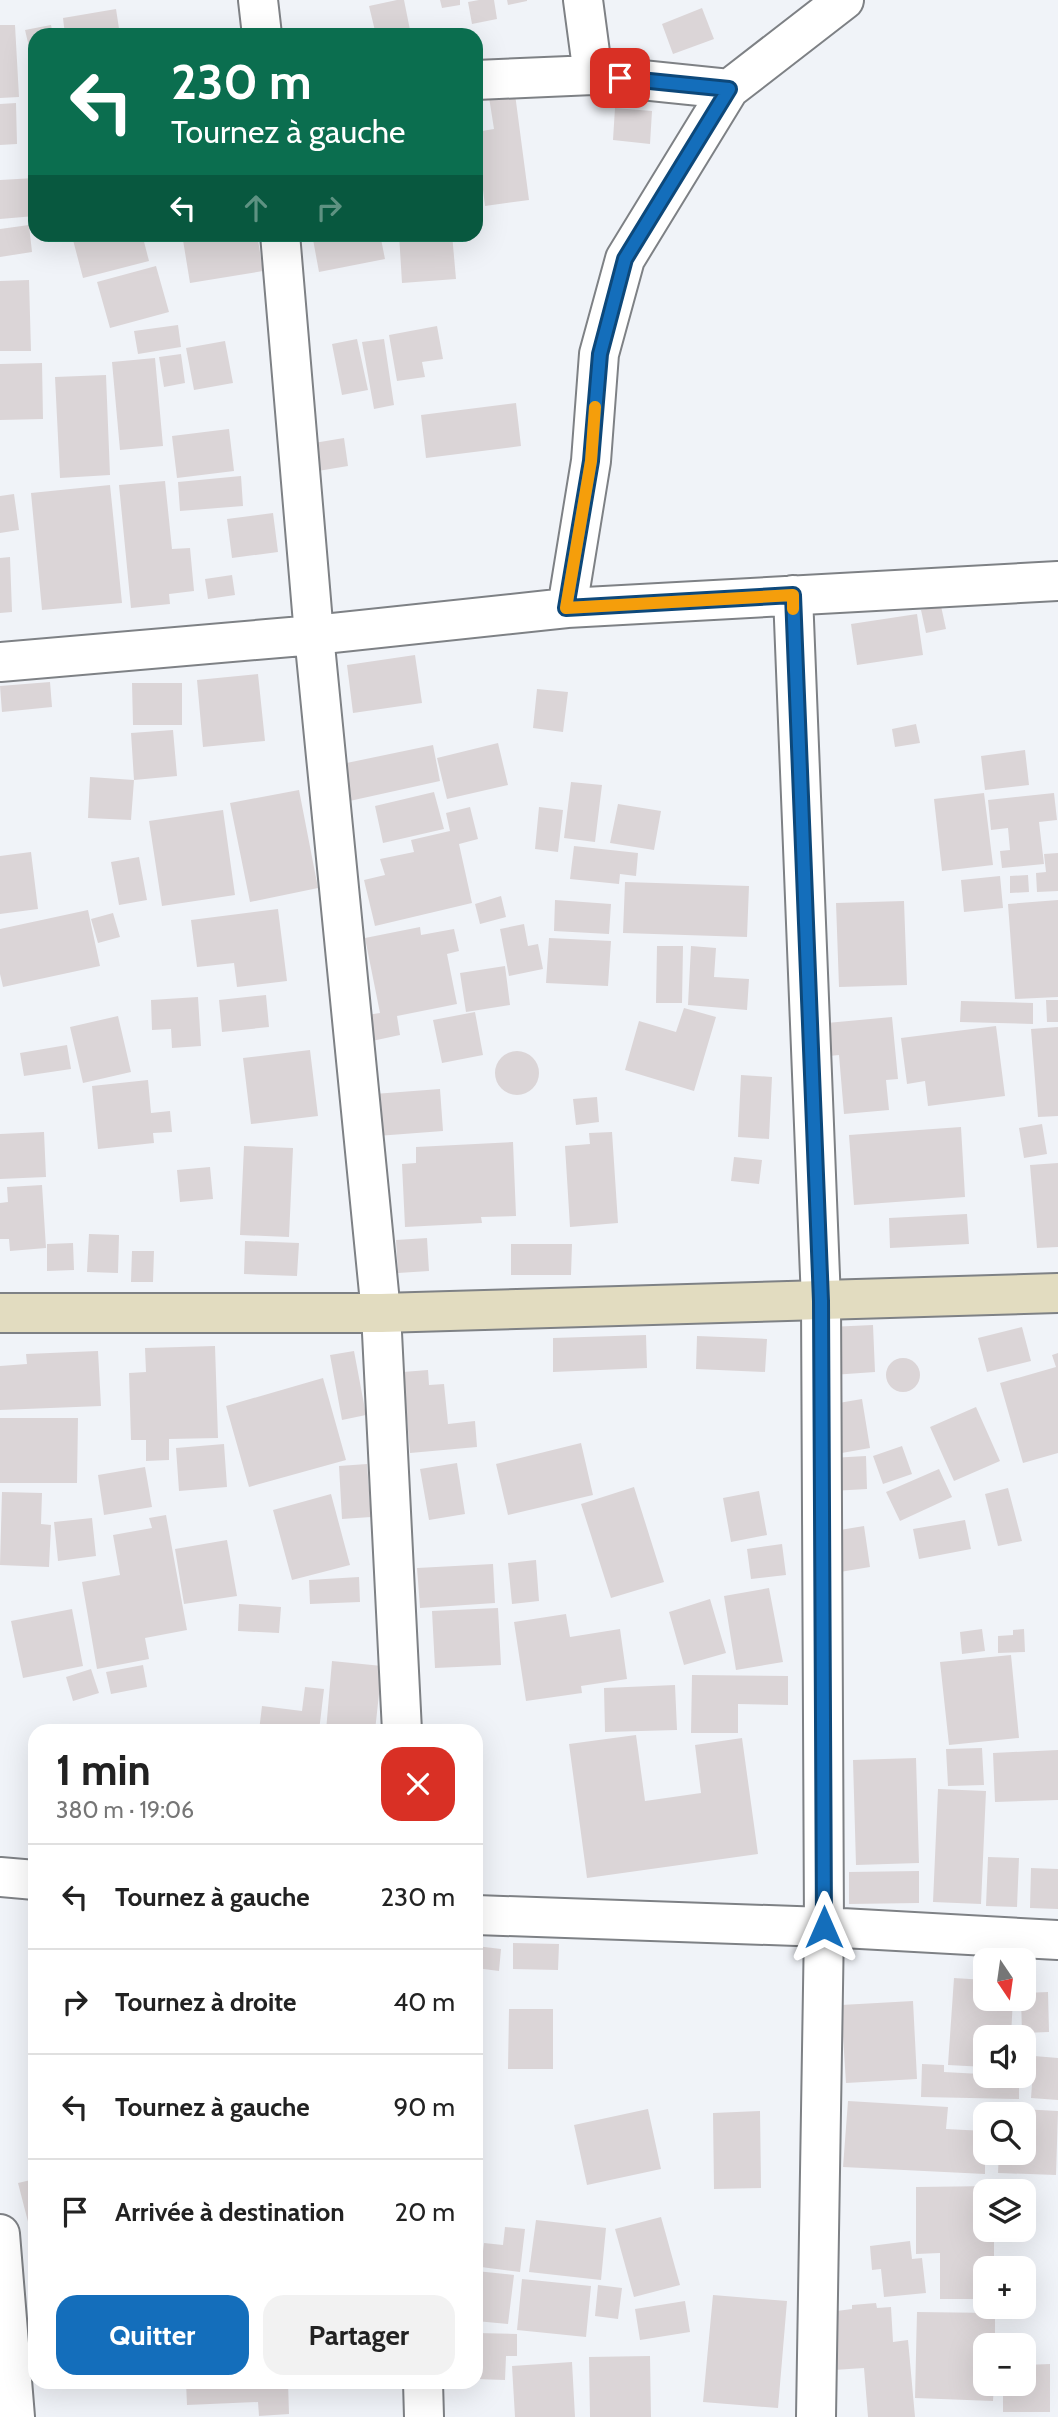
<!DOCTYPE html>
<html lang="fr">
<meta charset="utf-8">
<style>
body{margin:0;font-family:Cabin,sans-serif;background:#f2f2f2;color:#222;height:100vh;display:flex;flex-direction:column;font-size:26px;white-space:nowrap}
*{box-sizing:border-box;margin:0}
p{font-size:23px;color:#767676}
.icon{flex:none;width:38px;height:38px;fill:none;stroke:currentColor;stroke-width:2;stroke-linecap:round;stroke-linejoin:round}
.map{position:relative;flex:1;overflow:hidden}
.panel{position:absolute;left:28px;top:1724px;width:455px;height:665px;display:flex;flex-direction:column;background:#fff;border-radius:21px;box-shadow:0 7px 28px #0002}
.panel>*{flex:none}
.top-card{position:absolute;left:28px;top:28px;width:455px;height:214px;border-radius:21px;box-shadow:0 7px 28px #0002;background:#0b6e4f;color:#fff;overflow:hidden}
.needle{width:46px;rotate:167deg}
.tools{position:absolute;left:973px;top:1948px;display:grid;gap:14px}
.tools a{display:grid;place-items:center;width:63px;height:63px;border-radius:14px;background:#fff;box-shadow:0 7px 28px #0002;font-size:35px}
.pin{position:absolute;display:grid;place-items:center;width:60px;height:60px;color:#fff;margin:-30px;border-radius:14px;box-shadow:0 4px 10px #0006}
.me{position:absolute;width:77px;margin:-38px;rotate:0deg;stroke-linejoin:round;filter:drop-shadow(0 0 5px #0008)}
.turn{display:flex;align-items:center;gap:24px;height:147px;padding:0 28px;font-size:32px}
.turn .icon{width:91px;height:91px;stroke-width:2.5}
.turn b{display:block;font-size:49px;line-height:60px}
.lanes{display:flex;align-items:center;height:66px;padding:0 28px;background:#0003;justify-content:center;gap:35px;direction:ltr}
.lanes .off{opacity:.35}
.round{display:grid;place-items:center;flex:none;width:74px;height:74px;border-radius:21px;background:#f2f2f2}
.head{display:flex;align-items:center;justify-content:space-between;height:119px;padding:0 28px}
h1{font-size:42px;font-weight:800;line-height:52px}
.button{display:flex;gap:14px;margin-top:auto;padding:14px 28px}
.button a{flex:1;height:80px;border-radius:21px;background:#146ebb;color:#fff;font-size:28px;font-weight:800;line-height:80px;text-align:center}
.button a+a{background:#f2f2f2;color:#222}
ul{padding:0;list-style:none}
li{display:flex;align-items:center;gap:21px;height:105px;padding:0 28px;border-top:2px solid #e0e0e0}
li div{flex:1}
li b{display:block;font-size:26px}
li em{font-style:normal}
.map>svg:first-child{display:block}
</style>
<div class="map">
<svg width="1058" height="2417" viewBox="0 0 1058 2417">
<rect width="100%" height="100%" fill="#f0f3f8"/>
<path fill="#dbd5d7" d="M397 0H404L411 35H376L369 6Z
M440 0H460V5L442 8Z
M479 0H494L497 19 472 24 468 2Z
M507 0H527V1L508 5Z
M702 8 714 39 673 54 662 24Z
M116 9 120 35H65L63 18Z
M0 25H15L19 97 0 98Z
M51 25 53 35H35L34 68 25 30Z
M515 94 529 200 485 206 476 132 494 129 489 97Z
M16 103 17 144 0 145V104Z
M615 108 652 111 650 144 613 140Z
M35 178V216L0 219V180Z
M29 225 32 252 0 257V229Z
M95 234H142L149 261 83 278 73 240Z
M182 234H257L263 271 190 283Z
M312 234H380L385 259 319 272Z
M399 234H452L456 279 402 283Z
M156 266 169 312 110 328 97 282Z
M29 280 31 351H0V281Z
M178 325 181 347 138 354 134 331Z
M437 326 443 359 422 362 425 377 397 381 389 335Z
M357 339 368 390 342 395 332 344Z
M384 339 394 405 374 409 362 342Z
M225 341 233 383 194 390 186 348Z
M181 354 185 383 164 387 159 357Z
M155 358 163 446 120 450 112 362Z
M42 363 43 419 0 420V364Z
M106 375 110 475 60 478 55 377Z
M516 403 521 446 426 458 421 415Z
M229 429 234 471 177 478 172 436Z
M344 438 348 466 312 472 308 444Z
M241 476 243 506 180 511 178 482Z
M165 481 172 549 190 548 194 591 169 594 170 604 131 608 119 485Z
M110 485 122 603 42 610 31 493Z
M14 494 19 530 0 533V496Z
M273 513 278 552 232 558 227 519Z
M10 557 12 612 0 613V558Z
M232 575 235 595 208 599 205 579Z
M941 606 946 629 926 633 921 610Z
M917 614 923 655 857 665 851 624Z
M415 655 422 703 353 713 347 665Z
M258 674 265 741 203 747 197 680Z
M50 682 52 707 2 712 0 686Z
M132 683H182V725H133Z
M537 689 568 692 563 732 533 728Z
M916 724 920 743 895 747 892 729Z
M173 730 177 776 134 780 131 733Z
M498 743 508 785 447 799 437 758Z
M433 745 440 781 345 802 337 765Z
M1025 750 1029 785 985 790 981 756Z
M90 777 134 780 131 820 88 818Z
M571 782 602 785 595 842 564 838Z
M299 790 318 888 250 902 230 803Z
M434 792 444 829 383 843 375 806Z
M984 793 993 865 942 871 934 799Z
M1054 793 1057 820 1039 822 1044 864 1002 868 1000 851 1010 850 1008 828 991 830 988 800Z
M618 804 661 811 654 850 610 843Z
M470 807 478 839 459 844 472 903 375 926 364 880 385 875 380 859 414 852 411 840 450 831 446 813Z
M539 807 563 810 558 852 535 849Z
M223 810 235 895 162 906 149 821Z
M574 846 638 853 636 876 620 874 619 884 570 879Z
M31 852 38 909 0 914V856Z
M1058 853V891L1037 892 1036 873 1046 872 1044 854Z
M139 857 147 900 119 905 111 862Z
M1028 875 1029 892 1010 893V876Z
M1000 876 1003 908 964 912 961 880Z
M625 882 749 886 747 937 623 933Z
M501 896 506 917 480 924 475 904Z
M555 900 611 904 609 934 554 931Z
M1058 900V997L1015 999 1008 904Z
M904 901 907 985 839 987 836 903Z
M278 909 287 981 237 987 234 963 197 967 191 920Z
M88 910 100 966 3 987 0 974V929Z
M113 913 120 937 98 943 91 919Z
M524 924 528 946 538 944 543 969 509 976 500 929Z
M420 927 421 935 454 929 459 951 447 954 457 1004 397 1016 400 1035 372 1041 367 1015 380 1013 365 938Z
M549 938 611 941 608 986 546 983Z
M657 946H683L682 1003H656Z
M691 946 716 948 714 977 749 979 747 1010 688 1005Z
M505 966 510 1005 466 1012 460 973Z
M266 995 269 1027 222 1032 219 1000Z
M198 997 201 1046 172 1048 171 1029 152 1030 151 1000Z
M1046 1000H1058V1022H1047Z
M961 1001 1033 1003V1024L960 1022Z
M684 1008 716 1017 694 1091 625 1070 639 1021 676 1032Z
M475 1012 483 1055 442 1063 433 1020Z
M118 1016 131 1072 83 1083 70 1027Z
M892 1017 898 1079 886 1080 889 1110 844 1114 839 1055 819 1057 816 1024Z
M996 1026 1005 1096 928 1106 925 1081 907 1084 901 1038Z
M1058 1027V1116L1038 1117 1031 1029Z
M67 1045 71 1069 24 1076 20 1053Z
M310 1050 318 1116 251 1124 243 1058Z
M495 1073a22 22 0 1 1 44 0a22 22 0 1 1-44 0Z
M741 1075 772 1077 769 1139 738 1137Z
M148 1080 151 1113 170 1111 172 1132 153 1133 154 1143 98 1149 92 1086Z
M440 1089 443 1131 377 1136 374 1094Z
M597 1097 599 1122 576 1125 573 1099Z
M1042 1124 1047 1154 1024 1158 1019 1128Z
M961 1127 965 1197 854 1205 849 1135Z
M44 1132 46 1177 0 1179V1134Z
M612 1132 618 1223 570 1227 565 1146 590 1144 589 1133Z
M513 1142 516 1216 481 1217 482 1223 405 1227 402 1164 416 1163V1147Z
M244 1146 293 1148 289 1237 240 1235Z
M734 1157 762 1160 759 1184 731 1181Z
M1058 1163V1247L1037 1248 1030 1165Z
M210 1167 213 1199 180 1202 177 1170Z
M42 1185 46 1248 10 1251 9 1239H0V1203L8 1202 7 1187Z
M967 1214 969 1244 890 1248 889 1218Z
M89 1234 119 1235 118 1273 87 1272Z
M427 1238 429 1271 398 1273 396 1240Z
M245 1241 299 1243 297 1276 244 1274Z
M73 1243 74 1270 47 1271V1244Z
M511 1244H572L571 1275H511Z
M132 1251H154L153 1282H131Z
M873 1325 875 1372 832 1375 829 1327Z
M1022 1327 1031 1361 987 1372 978 1338Z
M646 1335 647 1368 553 1372V1338Z
M697 1336 767 1339 765 1372 696 1369Z
M215 1346 218 1438 169 1439V1460L146 1461V1440H131L129 1373 146 1372 145 1348Z
M98 1351 101 1406 0 1410V1366L27 1364 26 1354Z
M354 1351 366 1415 342 1420 330 1355Z
M1058 1353V1453L1023 1463 1000 1383 1056 1367 1052 1355Z
M886 1375a17 17 0 1 1 34 0a17 17 0 1 1-34 0Z
M428 1370 429 1385 444 1384 448 1424 475 1421 477 1447 410 1453 403 1372Z
M323 1378 346 1460 249 1487 226 1406Z
M862 1399 870 1448 836 1454 827 1405Z
M976 1407 1000 1461 954 1481 930 1427Z
M0 1418H78L77 1483H0Z
M581 1443 593 1495 508 1515 496 1464Z
M224 1444 227 1487 179 1491 176 1448Z
M902 1446 912 1474 883 1484 873 1456Z
M866 1456 867 1489 832 1491 831 1458Z
M457 1463 465 1514 429 1520 420 1469Z
M367 1464 371 1517 342 1519 339 1466Z
M145 1467 152 1507 104 1515 98 1475Z
M939 1469 952 1497 900 1521 886 1492Z
M634 1487 664 1582 611 1598 581 1504Z
M1008 1488 1022 1541 998 1546 985 1494Z
M759 1491 767 1535 731 1542 723 1498Z
M2 1492 42 1493 41 1524 51 1525 49 1567 0 1565Z
M331 1494 350 1565 292 1580 273 1510Z
M166 1515 187 1630 145 1638 149 1659 97 1669 82 1582 120 1575 113 1535 152 1528 149 1518Z
M92 1518 96 1556 58 1561 54 1522Z
M965 1520 971 1549 919 1559 913 1529Z
M864 1526 870 1567 834 1573 828 1532Z
M227 1540 237 1596 184 1604 175 1549Z
M782 1544 786 1575 751 1579 747 1549Z
M536 1560 539 1601 512 1604 508 1563Z
M493 1564 495 1603 420 1608 417 1568Z
M359 1577 360 1602 310 1604 309 1580Z
M769 1588 783 1662 736 1670 724 1596Z
M710 1599 726 1653 684 1665 669 1612Z
M239 1604 281 1607 279 1633 238 1631Z
M498 1608 501 1665 435 1668 432 1611Z
M72 1609 83 1666 23 1678 11 1621Z
M566 1614 570 1637 620 1629 627 1679 581 1686 582 1693 526 1701 514 1622Z
M982 1629 985 1651 962 1654 960 1632Z
M1024 1629 1025 1652 998 1653V1636L1013 1635V1630Z
M1011 1655 1019 1738 949 1745 940 1662Z
M332 1661 382 1666 375 1731H326Z
M143 1665 147 1687 111 1694 106 1672Z
M91 1669 99 1693 73 1701 66 1677Z
M692 1675 788 1676V1705L738 1704V1733H691Z
M675 1685 677 1730 605 1732 604 1688Z
M305 1687 324 1689 319 1731H259L262 1706 302 1711Z
M636 1735 645 1801 701 1793 695 1745 742 1738 758 1854 587 1878 569 1744Z
M982 1748 984 1785 948 1786 946 1749Z
M1058 1750V1800L995 1802 993 1753Z
M916 1758 919 1863 856 1865 853 1760Z
M938 1789 986 1791 981 1904 933 1902Z
M988 1857 1019 1858 1017 1907 986 1906Z
M1031 1868 1058 1869V1909L1030 1908Z
M919 1871V1903L849 1904V1872Z
M513 1943 559 1944 558 1970 513 1969Z
M476 1946 501 1949 499 1971 476 1968Z
M954 1978 985 1980V1998H1013L1011 2037H985V2067L948 2065Z
M1048 1992 1049 2032 1022 2033 1021 1998H1024V1993Z
M913 2001 917 2079 846 2083 841 2005Z
M509 2009H553V2069H508Z
M1034 2056 1058 2058V2100L1031 2098Z
M922 2064 944 2065V2072L1019 2076V2099L921 2097Z
M848 2101 948 2107 946 2129 985 2131V2174L843 2167Z
M1001 2108 1058 2111 1056 2175 998 2173 999 2152H1024V2114H1000Z
M648 2109 661 2169 587 2185 574 2125Z
M760 2111 761 2188 714 2189 713 2113Z
M476 2112H479L482 2167H476Z
M35 2179V2245H34L18 2183Z
M994 2186V2191H985V2230H994V2268H985V2299H940V2253L916 2254V2187Z
M661 2217 680 2285 634 2297 615 2229Z
M536 2220 606 2228 601 2280 529 2272Z
M505 2227 525 2229 520 2272 481 2267 484 2243 503 2245Z
M910 2241 912 2259 922 2258 926 2293 884 2297 881 2269 872 2270 870 2246Z
M476 2271 514 2275 508 2324 476 2321Z
M522 2279 591 2286 586 2337 517 2330Z
M598 2285 622 2288 618 2319 595 2316Z
M713 2295 787 2301 778 2408 703 2402Z
M685 2301 690 2332 640 2340 635 2309Z
M876 2303 877 2308 891 2307 893 2342 908 2340 915 2417H868L864 2368 834 2370 829 2312 852 2309V2305Z
M917 2312 995 2313V2345H985V2384H994L993 2401 915 2398Z
M476 2333 517 2334V2356H506L505 2380 476 2379Z
M650 2356 651 2417H590L589 2357Z
M572 2362 575 2417H515L512 2366Z
M1050 2364V2412H1003V2384H1024V2365Z
M186 2382H288L289 2414 259 2416 258 2402 187 2405Z
M329 2382H391V2388L329 2385Z"/>
<g fill="none" stroke-linecap="round" stroke-linejoin="round">
<defs>
<path id="street" d="M258 0 262 35
M583 0 593 75
M476 80 593 75 729 89
M280 234 314 635 381 1313 402 1731
M793 595 821 1301 824 1927 816 2417
M567 608 591 461 599 354 625 259 729 89 844 0
M0 662 314 635 567 608 1058 581
M0 1877 35 1880
M476 1915 824 1927 1058 1940
M0 2234 15 2417
M423 2382 424 2417"/>
<path id="secondary" d="M0 1313H381L1058 1293"/>
</defs>
<use href="#street" stroke="#7e8185" stroke-width="42"/>
<use href="#secondary" stroke="#7e8185" stroke-width="42"/>
<use href="#street" stroke="#fff" stroke-width="38"/>
<use href="#secondary" stroke="#e2dcc0" stroke-width="38"/>
</g>
<g fill="none" stroke-linecap="round" stroke-linejoin="round">
<defs>
<path id="route" d="M620 78 729 89 625 259 600 354 591 461 566 608 793 595 821 1301 824 1927"/>
</defs>
<use href="#route" stroke="#0d487a" stroke-width="18"/>
<use href="#route" stroke="#146ebb" stroke-width="12"/>
<path stroke="#f59e0b" stroke-width="12" d="M595 407 591 461 566 608 793 595V609"/>
</g>
</svg>
<div class="tools">
<a><svg class="needle" viewBox="-14 -14 28 28"><path d="M0-13l5 13h-10z" fill="#e53935"/><path d="M0 13l5-13h-10z" fill="#767676"/></svg></a>
<a><svg class="icon" aria-label="sound" viewBox="0 0 24 24"><path d="M4 9h4l5-4v14l-5-4H4zM17 9q2 3 0 6"/></svg></a>
<a><svg class="icon" aria-label="search" viewBox="0 0 24 24"><circle cx="10" cy="10" r="6"/><path d="M15 15l6 6"/></svg></a>
<a><svg class="icon" aria-label="layers" viewBox="0 0 24 24"><path d="M12 4l9 5-9 5-9-5zM3 14l9 5 9-5"/></svg></a>
<a>+</a>
<a>−</a>
</div>
<div class="pin" style="left:620px;top:78px;background:#d93025"><svg class="icon" aria-label="arrive" viewBox="0 0 24 24"><path d="M6 21V4h12l-3 4 3 4H6"/></svg></div>
<svg class="me" style="left:824px;top:1927px" viewBox="-20 -20 40 40"><path d="M0-17L14 15 0 8-14 15z" fill="#146ebb" stroke="#fff" stroke-width="4"/></svg>
<div class="top-card">
<div class="turn"><svg class="icon" aria-label="left" viewBox="0 0 24 24"><path d="M17 20v-9H6M10 6l-5 5 5 5"/></svg><div><b>230 m</b>Tournez à gauche</div></div>
<div class="lanes"><svg class="icon" aria-label="left" viewBox="0 0 24 24"><path d="M17 20v-9H6M10 6l-5 5 5 5"/></svg><svg class="icon off" aria-label="ahead" viewBox="0 0 24 24"><path d="M12 20V5M6 11l6-6 6 6"/></svg><svg class="icon off" aria-label="right" viewBox="0 0 24 24"><path d="M7 20v-9h11M14 6l5 5-5 5"/></svg></div>
</div>
<section class="panel">
<div class="head"><div><h1>1 min</h1><p>380 m · 19:06</p></div><a class="round" style="background:#d93025;color:#fff"><svg class="icon" aria-label="close" viewBox="0 0 24 24"><path d="M6 6l12 12M18 6L6 18"/></svg></a></div>
<ul>
<li><svg class="icon" aria-label="left" viewBox="0 0 24 24"><path d="M17 20v-9H6M10 6l-5 5 5 5"/></svg><div><b>Tournez à gauche</b></div><em>230 m</em></li>
<li><svg class="icon" aria-label="right" viewBox="0 0 24 24"><path d="M7 20v-9h11M14 6l5 5-5 5"/></svg><div><b>Tournez à droite</b></div><em>40 m</em></li>
<li><svg class="icon" aria-label="left" viewBox="0 0 24 24"><path d="M17 20v-9H6M10 6l-5 5 5 5"/></svg><div><b>Tournez à gauche</b></div><em>90 m</em></li>
<li><svg class="icon" aria-label="arrive" viewBox="0 0 24 24"><path d="M6 21V4h12l-3 4 3 4H6"/></svg><div><b>Arrivée à destination</b></div><em>20 m</em></li>
</ul>
<div class="button"><a>Quitter</a><a>Partager</a></div>
</section>
</div>
